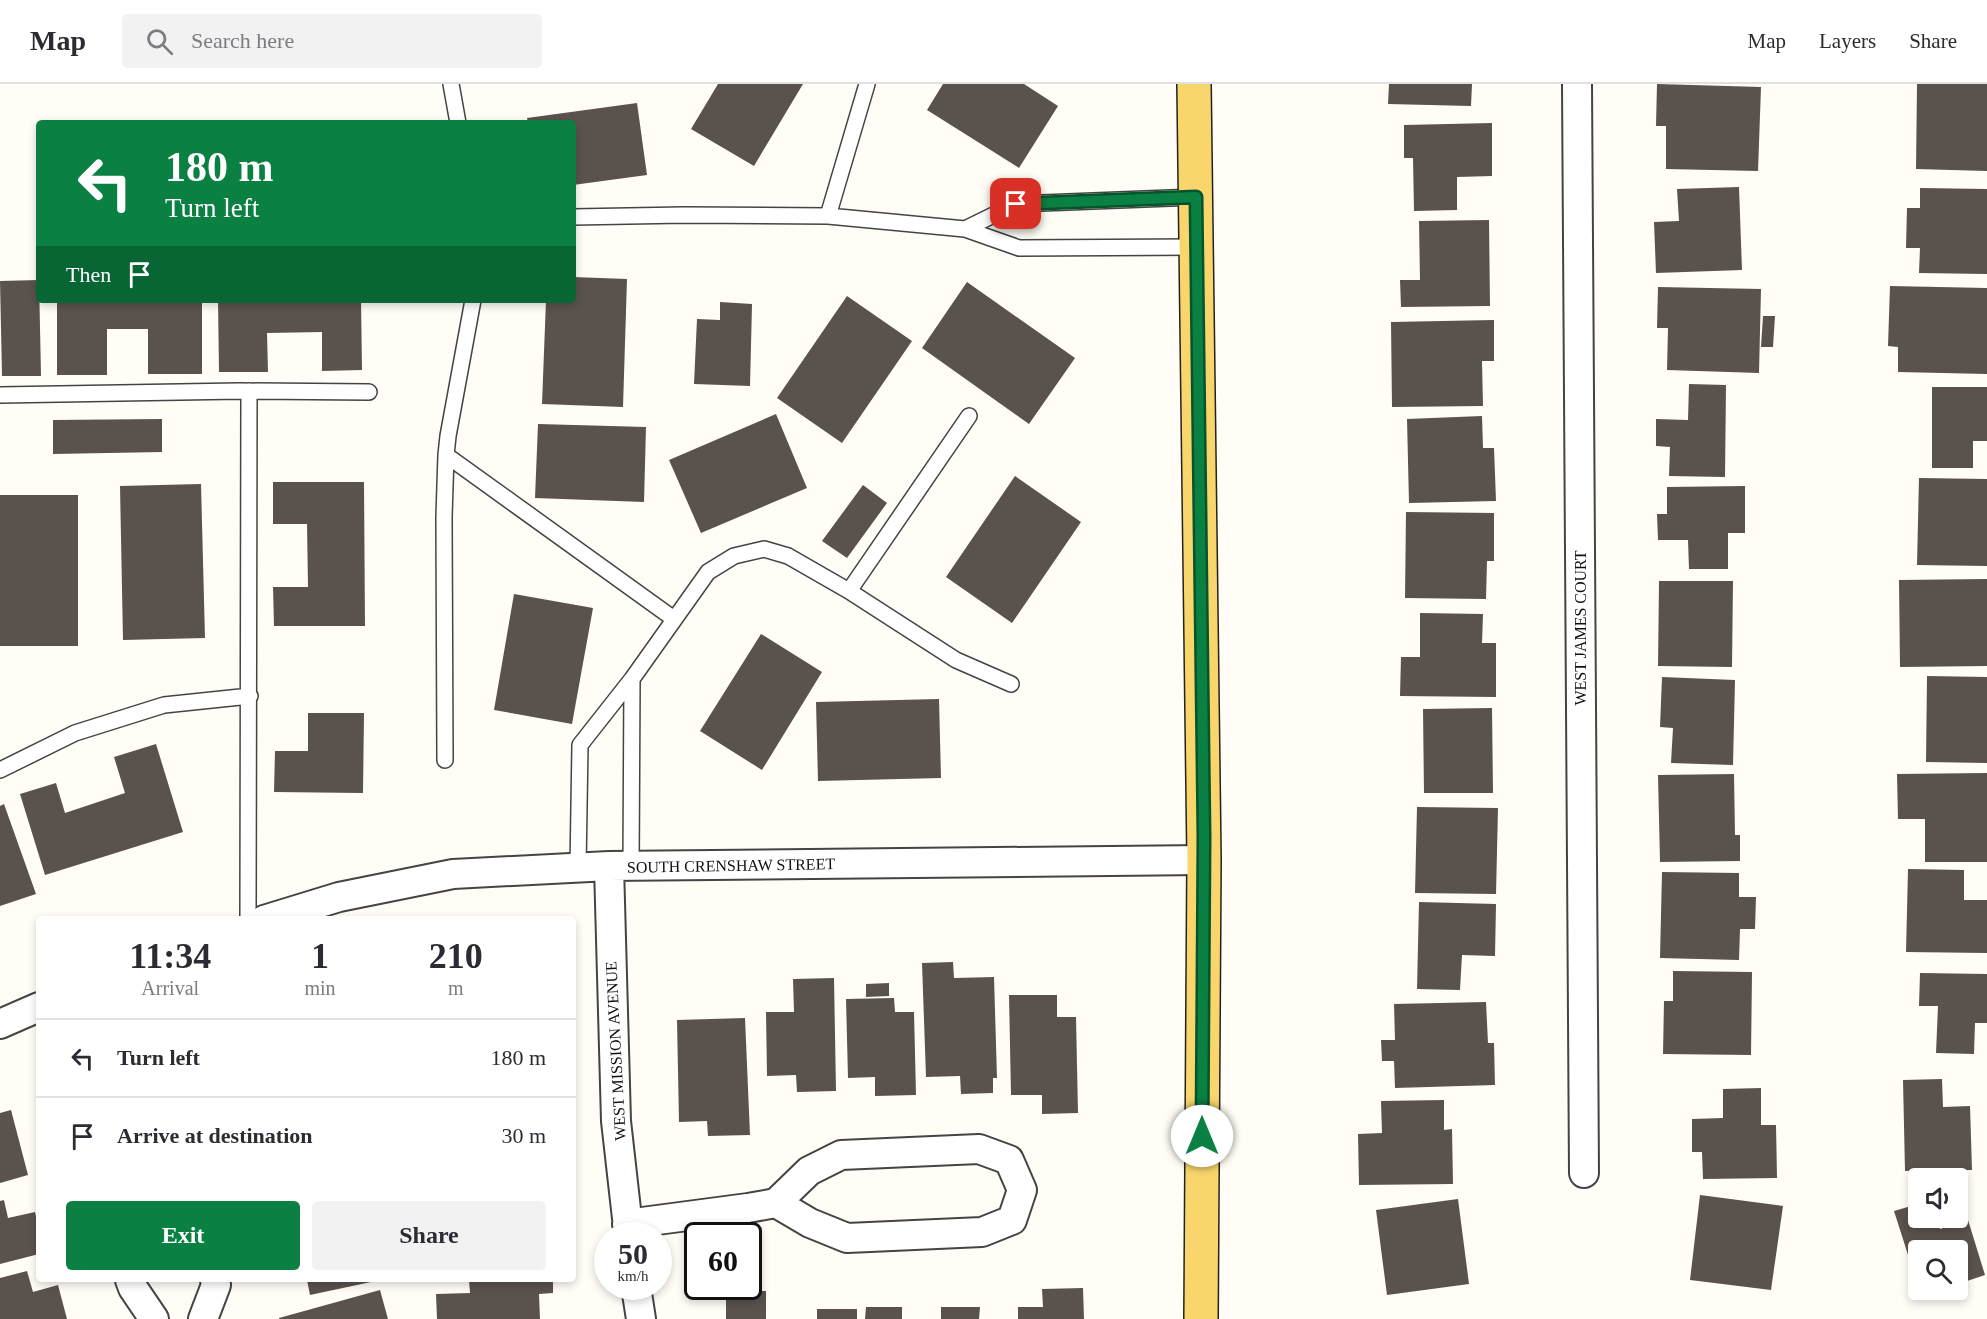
<!DOCTYPE html>
<style>
body{margin:0;font-family:"Times New Roman",serif;background:#f2f2f3;color:#2b2b33;height:100vh;display:flex;flex-direction:column;font-size:22px;white-space:nowrap}
*{box-sizing:border-box;margin:0}
p{font-size:20px;color:#7c7c81}
.icon{flex:none;width:33px;height:33px;fill:none;stroke:currentColor;stroke-width:2;stroke-linecap:round;stroke-linejoin:round}
.map{position:relative;flex:1;overflow:hidden}
.details{position:absolute;left:36px;top:832px;width:540px;height:366px;display:flex;flex-direction:column;background:#fff;border-radius:6px;box-shadow:0 3px 9px #0003}
.details>*{flex:none}
.top-card{position:absolute;left:36px;top:36px;width:540px;height:183px;border-radius:6px;box-shadow:0 3px 9px #0003;background:#0b8043;color:#fff;overflow:hidden}
.tools{position:absolute;left:1908px;top:1084px;display:grid;gap:12px}
.tools a{display:grid;place-items:center;width:60px;height:60px;border-radius:6px;background:#fff;box-shadow:0 3px 9px #0003;font-size:30px}
.speed{position:absolute;left:594px;top:1138px;display:flex;gap:12px;font-size:30px;font-weight:700;text-align:center}
.speed>*{display:grid;place-content:center;width:78px;height:78px;border-radius:50%;background:#fff;box-shadow:0 3px 9px #0003;line-height:1}
.speed small{font-size:15px;font-weight:400}
.speed .limit{border:3px solid #111;border-radius:9px;background:#fff;color:#111}
.pin{position:absolute;display:grid;place-items:center;width:51px;height:51px;color:#fff;margin:-26px;border-radius:12px;box-shadow:0 3px 9px #0006}
.me{position:absolute;width:66px;margin:-33px;rotate:0deg;stroke-linejoin:round;filter:drop-shadow(0 0 4px #0008)}
.turn{display:flex;align-items:center;gap:21px;height:126px;padding:0 30px;font-size:27px}
.turn .icon{width:78px;height:78px;stroke-width:2.5}
.turn b{display:block;font-size:42px;line-height:51px}
.then{display:flex;align-items:center;height:57px;padding:0 30px;background:#0003;gap:12px;font-size:22px}
.eta{display:flex;justify-content:space-evenly;align-items:center;height:102px;text-align:center}
.eta b{font-size:36px;font-weight:700;line-height:42px}
.button{display:flex;gap:12px;margin-top:auto;padding:12px 30px}
.button a{flex:1;height:69px;border-radius:6px;background:#0b8043;color:#fff;font-size:24px;font-weight:700;line-height:69px;text-align:center}
.button a+a{background:#f2f2f3;color:#2b2b33}
ul{padding:0;list-style:none}
li{display:flex;align-items:center;gap:18px;height:78px;padding:0 30px;border-top:2px solid #e1e1e2}
li div{flex:1}
li b{display:block;font-size:22px}
li em{font-style:normal}
header{display:flex;align-items:center;gap:36px;box-sizing:border-box;height:84px;padding:0 30px;background:#fff;border-bottom:2px solid #e1e1e2}
header strong{font-size:28px}
nav{display:flex;gap:33px;margin-inline-start:auto;font-size:21px}
.search{width:420px;height:54px;background:#f2f2f3;display:flex;align-items:center;gap:15px;box-sizing:border-box;padding:0 21px;border-radius:6px;color:#7c7c81;font-size:22px}
.map>svg:first-child{display:block}
</style>
<header>
<strong>Map</strong>
<div class="search"><svg class="icon" aria-label="search" viewBox="0 0 24 24"><circle cx="10" cy="10" r="6"/><path d="M15 15l6 6"/></svg>Search here</div>
<nav><a>Map</a><a>Layers</a><a>Share</a></nav>
</header>
<div class="map">
<svg width="1987" height="1235" viewBox="0 0 1987 1235">
<rect width="100%" height="100%" fill="#fffdf5"/>
<path fill="#5a524d" d="M718 0H803L754 82 691 45Z
M943 0H1024L1058 22 1019 84 927 26Z
M1389 0H1472L1471 22 1388 20Z
M1657 0 1761 3 1758 87 1666 85V42H1656Z
M1917 0H1987V87L1916 85Z
M637 19 647 91 573 101V39H528L527 34Z
M1492 39V92L1457 93V126L1414 127 1413 74H1404V41Z
M1739 103 1742 186 1656 189 1654 138 1679 137 1677 105Z
M1920 104 1987 105V190L1919 189 1920 164H1906L1907 124H1920Z
M1489 136 1490 222 1401 223 1400 196H1420L1419 137Z
M573 193 627 195 623 323 542 320 546 216H573Z
M39 196 41 292H2L0 197Z
M967 198 1075 274 1029 340 922 264Z
M1890 202 1987 204V290L1898 288V263L1888 262Z
M1658 203 1761 205 1759 289 1667 286 1668 244H1657Z
M847 212 912 257 842 359 777 314Z
M57 216H202V290H148V245H107V291H57Z
M218 216H361L362 286 322 287V248L267 249 268 288H219Z
M720 218 752 220 750 302 694 300 697 235 720 236Z
M1763 232H1775L1773 263H1761Z
M1494 236V277H1482L1483 322 1392 323 1391 238Z
M1689 300 1726 301 1725 393 1669 392 1670 363 1656 362V335L1688 336Z
M1932 303H1987V357H1973V384H1932Z
M776 330 807 404 701 449 669 376Z
M1482 332 1483 364H1494L1496 417 1409 419 1407 335Z
M162 335V368L53 370V336Z
M538 340 646 343 644 418 535 414Z
M1015 392 1081 438 1012 539 946 493Z
M1919 394 1987 395V482L1917 481Z
M273 398H364L365 542H274L273 503H308L307 440H273Z
M201 400 205 554 123 556 120 402Z
M863 401 887 419 847 474 822 457Z
M1745 402V449H1728V485H1689L1688 456H1658L1657 430H1667V403Z
M0 411H78V562H0Z
M1406 428 1494 429V477H1487L1486 515 1405 514Z
M1987 495V582L1900 583 1899 496Z
M1659 497H1733L1732 583 1658 582Z
M514 510 593 524 572 640 494 626Z
M1420 529 1483 530 1482 559H1496V613L1400 612 1401 573H1420Z
M761 550 822 588 762 686 700 647Z
M1927 592 1987 593V679L1926 678Z
M1662 593 1735 596 1733 681 1671 679 1673 644 1660 643Z
M939 615 941 694 818 697 816 618Z
M1492 624 1493 709H1424L1423 625Z
M308 629H364L363 709 274 708 275 667H308Z
M156 660 183 748 45 791 20 710 56 699 65 729 125 709 114 673Z
M1987 689V778H1925V735H1898L1897 690Z
M1734 690 1735 751H1740V777L1660 778 1658 691Z
M4 720 36 810 0 822V722Z
M1417 723 1498 724 1496 810 1415 809Z
M1908 785 1964 786V816H1987V869L1906 868Z
M1662 788 1739 789V813H1756L1755 845H1740L1739 876 1660 874Z
M1419 818 1496 820 1495 872 1462 871 1460 906 1417 905Z
M953 878 954 894 994 893 997 994H993V1009L961 1010 960 992 926 993 922 879Z
M1673 887 1752 888 1751 971 1663 970 1664 917H1673Z
M1920 889 1987 890V939H1975L1974 970 1936 969 1938 922H1919Z
M834 894 836 1007 797 1008 796 991 767 992 766 928H794L793 895Z
M889 899V912L866 913V900Z
M1009 911H1057V933H1076L1078 1029 1042 1030V1011H1011Z
M894 914 895 928H914L916 1011 875 1012V993L848 994 846 915Z
M1486 918 1488 959H1494L1495 1001 1395 1004 1394 977H1382L1381 956H1395L1394 920Z
M745 934 750 1051 708 1052 707 1037 679 1038 677 936Z
M1942 995 1943 1023 1970 1022 1972 1086 1905 1087 1903 996Z
M1761 1004V1041H1776L1777 1094 1703 1095 1702 1068H1692V1035L1723 1034V1005Z
M1444 1016V1046L1452 1045 1453 1100 1359 1101 1358 1050 1382 1049 1381 1017Z
M11 1026 28 1091 0 1099V1029Z
M1700 1111 1783 1122 1771 1206 1690 1196Z
M1458 1115 1469 1200 1387 1211 1376 1126Z
M4 1116 8 1134 35 1128 39 1145V1170L0 1180V1117Z
M1918 1120V1134H1937L1940 1145 1968 1136 1985 1191 1958 1200V1167H1918V1202L1894 1127Z
M27 1187 33 1208 58 1201 67 1235H0V1194Z
M307 1196H370L371 1198 310 1211Z
M469 1196H553V1209L539 1210 540 1235H437L436 1210 470 1209Z
M1083 1204 1084 1235H1018V1223H1043L1042 1205Z
M380 1206 388 1235H279V1234Z
M726 1206 766 1207V1235H726Z
M866 1223H902V1235H865Z
M941 1223H980L979 1235H941Z
M817 1225H857V1235H817Z"/>
<g fill="none" stroke-linecap="round" stroke-linejoin="round">
<defs>
<path id="lane" d="M451 0 458 39
M867 0 828 132 965 145 1019 164 1197 163
M573 133 684 131 828 132
M965 145 1016 120 1196 113
M473 216 448 352 446 371 674 535
M0 311 239 307 369 308
M849 507 969 332
M445 676 444 433 446 371
M0 686 75 649 164 621 250 612
M631 782 632 595
M578 784 580 661 632 595 708 488 734 472 764 465 788 472 849 507 956 576 1011 600
M248 836 249 307"/>
<path id="street" d="M1577 0 1584 1089
M609 782 616 1037 629 1152
M264 836 339 813 453 790 609 782 1204 776
M0 940 39 923
M627 1140 748 1124 776 1119 809 1087 841 1071 979 1065 1009 1076 1022 1106 1012 1136 982 1148 847 1154 810 1139 776 1119
M130 1196 133 1204 154 1235
M636 1203 641 1235
M203 1235 216 1201 215 1196"/>
<path id="primary" d="M1194 0 1204 776 1201 1235"/>
</defs>
<use href="#lane" stroke="#444" stroke-width="18"/>
<use href="#street" stroke="#444" stroke-width="32"/>
<use href="#primary" stroke="#222" stroke-width="36"/>
<use href="#lane" stroke="#fff" stroke-width="15"/>
<use href="#street" stroke="#fff" stroke-width="28"/>
<use href="#primary" stroke="#f9d66b" stroke-width="33"/>
</g>
<g fill="none" stroke-linecap="round" stroke-linejoin="round">
<defs>
<path id="route" d="M1016 120 1196 113 1204 753 1202 1052"/>
</defs>
<use href="#route" stroke="#07532c" stroke-width="15"/>
<use href="#route" stroke="#0b8043" stroke-width="10"/>
</g>
<g text-anchor="middle" stroke-width="6" stroke-linejoin="round" paint-order="stroke">
<g font-size="16" fill="#111" stroke="#fff">
<text transform="translate(1580 544) rotate(-90)" y="6">WEST JAMES COURT</text>
<text transform="translate(731 781) rotate(-1)" y="6">SOUTH CRENSHAW STREET</text>
<text transform="translate(615 967) rotate(-93)" y="6">WEST MISSION AVENUE</text>
</g>
</g>
</svg>
<div class="tools">
<a><svg class="icon" aria-label="sound" viewBox="0 0 24 24"><path d="M4 9h4l5-4v14l-5-4H4zM17 9q2 3 0 6"/></svg></a>
<a><svg class="icon" aria-label="search" viewBox="0 0 24 24"><circle cx="10" cy="10" r="6"/><path d="M15 15l6 6"/></svg></a>
</div>
<div class="speed"><div>50<small>km/h</small></div><div class="limit">60</div></div>
<div class="pin" style="left:1016px;top:120px;background:#d93025"><svg class="icon" aria-label="arrive" viewBox="0 0 24 24"><path d="M6 21V4h12l-3 4 3 4H6"/></svg></div>
<svg class="me" style="left:1202px;top:1052px" viewBox="-20 -20 40 40"><circle r="19" fill="#fff"/><path d="M0-13L10 11 0 6-10 11z" fill="#0b8043"/></svg>
<div class="top-card">
<div class="turn"><svg class="icon" aria-label="left" viewBox="0 0 24 24"><path d="M17 20v-9H6M10 6l-5 5 5 5"/></svg><div><b>180 m</b>Turn left</div></div>
<div class="then">Then<svg class="icon" aria-label="arrive" viewBox="0 0 24 24"><path d="M6 21V4h12l-3 4 3 4H6"/></svg></div>
</div>
<section class="details">
<div class="eta">
<div><b>11:34</b><p>Arrival</p></div>
<div><b>1</b><p>min</p></div>
<div><b>210</b><p>m</p></div>
</div>
<ul>
<li><svg class="icon" aria-label="left" viewBox="0 0 24 24"><path d="M17 20v-9H6M10 6l-5 5 5 5"/></svg><div><b>Turn left</b></div><em>180 m</em></li>
<li><svg class="icon" aria-label="arrive" viewBox="0 0 24 24"><path d="M6 21V4h12l-3 4 3 4H6"/></svg><div><b>Arrive at destination</b></div><em>30 m</em></li>
</ul>
<div class="button"><a>Exit</a><a>Share</a></div>
</section>
</div>
